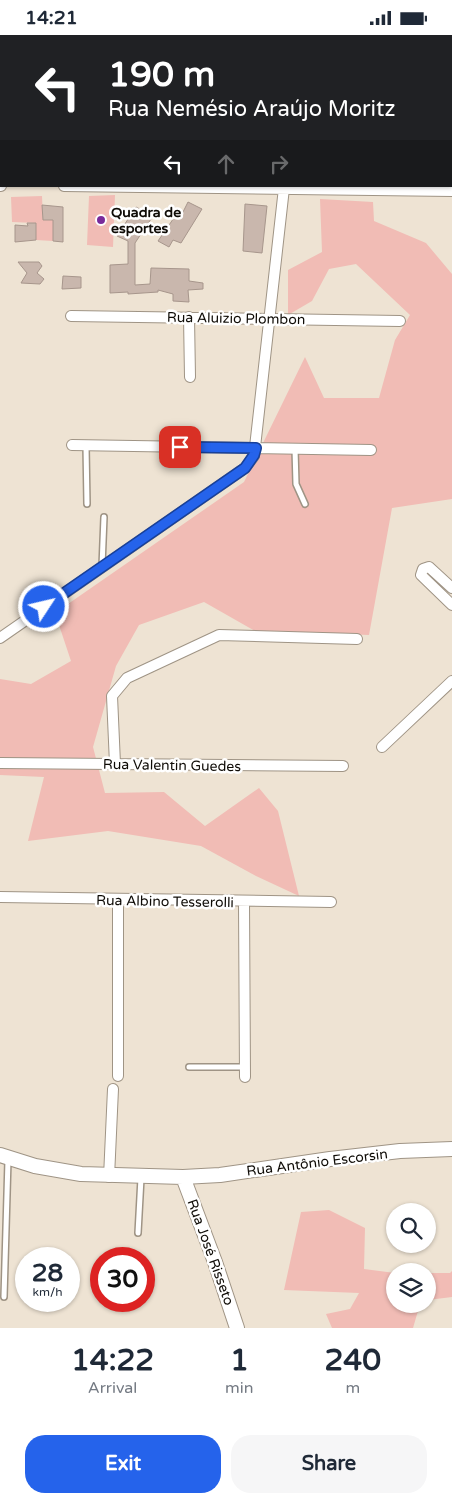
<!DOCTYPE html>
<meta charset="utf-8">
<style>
body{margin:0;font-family:"Varela Round",sans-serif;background:#f6f6f7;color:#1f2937;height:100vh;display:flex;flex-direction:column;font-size:19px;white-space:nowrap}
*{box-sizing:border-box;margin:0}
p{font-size:16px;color:#747a83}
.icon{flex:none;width:28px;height:28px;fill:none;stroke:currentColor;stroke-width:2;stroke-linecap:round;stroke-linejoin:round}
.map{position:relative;height:1293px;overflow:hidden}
.side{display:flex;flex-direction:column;background:#fff;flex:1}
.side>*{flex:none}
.hud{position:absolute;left:0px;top:0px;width:452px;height:152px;box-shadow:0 1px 4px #0004;background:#202124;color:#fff;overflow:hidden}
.controls{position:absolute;left:386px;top:1168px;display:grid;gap:10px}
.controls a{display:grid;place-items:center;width:50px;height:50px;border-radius:50%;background:#fff;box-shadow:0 1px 4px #0004;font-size:25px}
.speed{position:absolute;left:15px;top:1212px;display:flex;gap:10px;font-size:25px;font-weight:700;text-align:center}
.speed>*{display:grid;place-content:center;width:65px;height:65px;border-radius:50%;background:#fff;box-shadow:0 1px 4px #0004;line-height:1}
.speed small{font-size:12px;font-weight:400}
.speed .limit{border:8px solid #d22;background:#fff;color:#111}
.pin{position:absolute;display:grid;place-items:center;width:42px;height:42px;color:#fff;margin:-21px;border-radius:10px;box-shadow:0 2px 8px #0006}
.me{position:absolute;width:55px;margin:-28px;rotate:55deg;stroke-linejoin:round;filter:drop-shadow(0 0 4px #0008)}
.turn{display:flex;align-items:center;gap:18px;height:105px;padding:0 25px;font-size:22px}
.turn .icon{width:65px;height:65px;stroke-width:2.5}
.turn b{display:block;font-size:35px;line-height:42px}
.lanes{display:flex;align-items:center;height:48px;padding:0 25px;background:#0003;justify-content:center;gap:25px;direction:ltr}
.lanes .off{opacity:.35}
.eta{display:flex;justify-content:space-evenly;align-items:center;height:85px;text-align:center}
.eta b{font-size:30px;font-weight:800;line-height:35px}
.primary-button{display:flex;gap:10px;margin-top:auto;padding:10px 25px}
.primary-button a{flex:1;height:58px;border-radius:20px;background:#2563eb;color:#fff;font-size:20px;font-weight:800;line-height:58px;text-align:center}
.primary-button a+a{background:#f6f6f7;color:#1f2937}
.status{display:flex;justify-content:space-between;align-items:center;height:35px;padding:0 25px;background:#fff;direction:ltr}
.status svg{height:14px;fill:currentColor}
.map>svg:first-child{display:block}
</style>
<div class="status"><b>14:21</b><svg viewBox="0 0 49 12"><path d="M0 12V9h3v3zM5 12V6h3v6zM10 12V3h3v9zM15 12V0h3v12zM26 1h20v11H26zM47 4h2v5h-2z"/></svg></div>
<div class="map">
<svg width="452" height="1293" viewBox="0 0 452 1293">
<rect width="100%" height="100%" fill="#eee3d3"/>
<path fill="#f1bcb5" d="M115 160 113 212 87 210 89 161Z
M42 161 43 184 53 185V206L36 205V188L12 187 11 162Z
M320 164 373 167 374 186 426 208 452 239V464L392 473 369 600 255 596 204 567 139 590 116 631 93 712 105 758 164 757 205 791 259 753 278 776 299 861 256 841 201 811 108 796 28 806 44 742 0 740V644L31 649 71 626 55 578 244 447 305 322 324 363H379L395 305 410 280 356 229 329 234 312 266 288 280V235L322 217Z
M329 1175 365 1193 364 1234 395 1238V1269H420L413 1293H332L326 1279 350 1274 359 1258 284 1255 301 1177Z
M452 1236V1262L428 1265V1238H450Z"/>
<path fill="#c9b7ad" stroke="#a7968c" d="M188 167 202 174 181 208 173 205 169 212 158 206 178 177 182 179Z
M245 169 267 171 262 218 243 216Z
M42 170 63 172V207L53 206V185H43Z
M136 172 153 181 135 208V250L150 249 151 233 189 234V246L203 248V254L188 255 189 267 173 266V259L158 255V257L128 259V257L110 258V230L128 229V206L117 201Z
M27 188H36V205L15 207V190L28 191Z
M18 227H39L42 231 37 238 44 244 40 249 21 248 27 238Z
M63 241 81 242V253L62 254Z"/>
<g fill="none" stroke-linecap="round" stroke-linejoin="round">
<defs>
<path id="service" d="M227 0V1
M86 411 87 469
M295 414 296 449 305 469
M102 531 104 482
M189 1032H245
M138 1198 141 1143
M4 1262 8 1125"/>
<path id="minor" d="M396 0V1
M445 0V1
M25 1V0
M0 151H1
M64 151 452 156
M71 281 400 286
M189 282 190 342
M72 410 371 415
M452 553 429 532 423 534 421 540 452 570
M0 603 245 433 254 421 284 153
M382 712 452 646
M0 728 343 731
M115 729 112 661 127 643 219 600 357 604
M0 862 331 867
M244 867 245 1042
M118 1041V865
M109 1142 113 1054"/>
<path id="tertiary" d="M0 8H1
M451 19H452"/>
<path id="secondary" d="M0 1120 35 1131 81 1139 183 1142 220 1140 330 1124 400 1116 452 1114
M183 1142 215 1227 237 1293"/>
</defs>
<use href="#service" stroke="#9f9485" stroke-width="8"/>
<use href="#minor" stroke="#9f9485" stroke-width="12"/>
<use href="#tertiary" stroke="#9f9485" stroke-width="15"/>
<use href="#secondary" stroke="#9f9485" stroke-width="16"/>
<use href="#service" stroke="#fff" stroke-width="5"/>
<use href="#minor" stroke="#fff" stroke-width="10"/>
<use href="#tertiary" stroke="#fff" stroke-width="12"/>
<use href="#secondary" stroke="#fff" stroke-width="14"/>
</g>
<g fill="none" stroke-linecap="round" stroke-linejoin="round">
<defs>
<path id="route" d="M44 572 245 433 254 420 256 413 180 412"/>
</defs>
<use href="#route" stroke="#184099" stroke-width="12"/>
<use href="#route" stroke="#2563eb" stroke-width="9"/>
</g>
<circle fill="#792a9b" stroke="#fff" stroke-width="2" cx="101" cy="185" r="5"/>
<g text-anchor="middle" stroke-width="5" stroke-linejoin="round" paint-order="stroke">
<g font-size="14" font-weight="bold" fill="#0e0b06" stroke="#fff" text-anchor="start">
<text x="111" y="182">Quadra de<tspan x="111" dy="16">esportes</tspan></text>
</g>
<g font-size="14" fill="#0e0b06" stroke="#fff">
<text transform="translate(236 283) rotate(1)" y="5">Rua Aluizio Plombon</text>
<text transform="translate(172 730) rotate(1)" y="5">Rua Valentin Guedes</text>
<text transform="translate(165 866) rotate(1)" y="5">Rua Albino Tesserolli</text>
<text transform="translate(317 1127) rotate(-7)" y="5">Rua Antônio Escorsin</text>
<text transform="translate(211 1217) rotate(70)" y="5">Rua José Risseto</text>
</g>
</g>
</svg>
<div class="controls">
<a><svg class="icon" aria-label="search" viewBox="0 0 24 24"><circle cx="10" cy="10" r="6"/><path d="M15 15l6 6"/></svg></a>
<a><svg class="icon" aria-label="layers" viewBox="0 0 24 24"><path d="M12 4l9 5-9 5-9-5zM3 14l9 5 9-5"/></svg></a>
</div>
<div class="speed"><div>28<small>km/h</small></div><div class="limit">30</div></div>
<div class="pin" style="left:180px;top:412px;background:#d93025"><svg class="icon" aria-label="arrive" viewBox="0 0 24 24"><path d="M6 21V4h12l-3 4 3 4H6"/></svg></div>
<svg class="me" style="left:44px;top:572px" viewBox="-20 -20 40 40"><circle r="17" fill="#2563eb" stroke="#fff" stroke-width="3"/><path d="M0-11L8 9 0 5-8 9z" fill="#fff"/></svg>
<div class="hud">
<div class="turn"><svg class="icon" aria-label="left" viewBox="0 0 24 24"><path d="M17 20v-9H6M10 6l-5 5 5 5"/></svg><div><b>190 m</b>Rua Nemésio Araújo Moritz</div></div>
<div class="lanes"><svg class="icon" aria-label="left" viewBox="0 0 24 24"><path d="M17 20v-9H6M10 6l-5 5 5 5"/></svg><svg class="icon off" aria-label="ahead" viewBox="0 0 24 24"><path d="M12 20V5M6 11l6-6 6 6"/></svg><svg class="icon off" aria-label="right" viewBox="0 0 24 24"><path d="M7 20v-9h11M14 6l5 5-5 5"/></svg></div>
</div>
</div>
<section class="side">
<div class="eta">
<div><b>14:22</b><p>Arrival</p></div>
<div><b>1</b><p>min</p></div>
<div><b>240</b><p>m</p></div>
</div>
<div class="primary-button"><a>Exit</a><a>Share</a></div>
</section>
